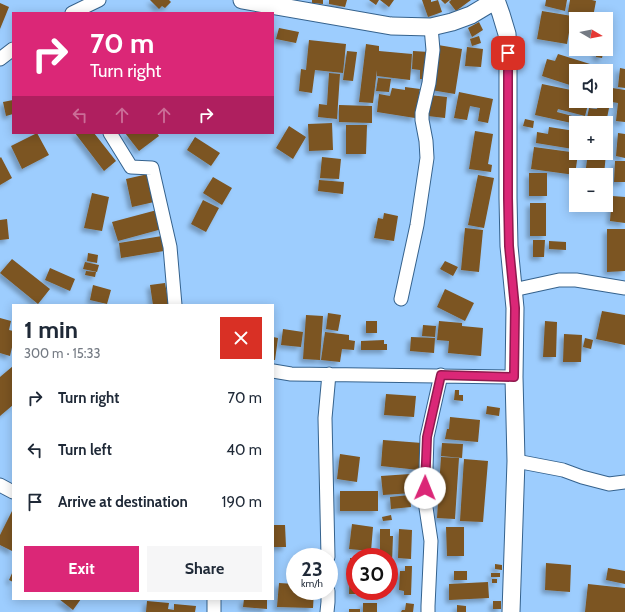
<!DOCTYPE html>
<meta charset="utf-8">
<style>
body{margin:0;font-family:Cabin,sans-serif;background:#f6f6f7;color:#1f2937;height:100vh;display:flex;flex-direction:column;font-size:15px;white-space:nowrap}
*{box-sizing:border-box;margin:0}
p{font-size:13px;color:#747a83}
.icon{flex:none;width:22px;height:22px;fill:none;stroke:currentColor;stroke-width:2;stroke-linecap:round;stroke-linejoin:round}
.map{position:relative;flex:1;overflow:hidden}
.side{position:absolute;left:12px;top:304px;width:262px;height:296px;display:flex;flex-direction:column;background:#fff;border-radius:0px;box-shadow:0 2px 10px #0003}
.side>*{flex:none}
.banner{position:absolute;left:12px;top:12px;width:262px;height:122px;border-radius:0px;box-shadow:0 2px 10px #0003;background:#db2777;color:#fff;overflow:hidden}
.needle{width:26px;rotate:100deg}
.controls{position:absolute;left:569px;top:12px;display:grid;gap:8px}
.controls a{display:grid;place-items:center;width:44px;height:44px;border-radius:0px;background:#fff;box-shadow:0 2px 10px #0003;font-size:20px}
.speed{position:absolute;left:286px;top:548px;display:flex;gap:8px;font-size:20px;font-weight:700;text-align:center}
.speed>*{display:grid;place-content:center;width:52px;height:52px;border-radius:50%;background:#fff;box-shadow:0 2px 10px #0003;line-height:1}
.speed small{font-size:10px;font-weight:400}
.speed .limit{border:6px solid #d22;background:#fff;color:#111}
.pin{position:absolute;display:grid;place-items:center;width:34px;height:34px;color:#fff;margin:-17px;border-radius:8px;box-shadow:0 2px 6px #0006}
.me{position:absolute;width:44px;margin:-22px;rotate:1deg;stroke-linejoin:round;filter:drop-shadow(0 0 3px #0008)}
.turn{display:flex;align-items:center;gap:14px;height:84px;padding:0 12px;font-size:18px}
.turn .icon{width:52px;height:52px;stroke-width:2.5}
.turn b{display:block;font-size:28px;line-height:34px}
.lanes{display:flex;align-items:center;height:38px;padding:0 12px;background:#0003;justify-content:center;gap:20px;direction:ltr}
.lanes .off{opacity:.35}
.round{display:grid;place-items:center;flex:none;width:42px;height:42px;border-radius:0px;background:#f6f6f7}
.head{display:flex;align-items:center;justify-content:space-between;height:68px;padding:0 12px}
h1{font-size:24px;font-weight:700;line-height:30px}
.cta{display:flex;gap:8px;margin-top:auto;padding:8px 12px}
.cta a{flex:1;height:46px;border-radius:0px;background:#db2777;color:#fff;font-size:16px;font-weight:700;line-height:46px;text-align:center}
.cta a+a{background:#f6f6f7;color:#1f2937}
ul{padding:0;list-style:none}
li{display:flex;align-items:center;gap:12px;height:52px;padding:0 12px}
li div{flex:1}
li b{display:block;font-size:15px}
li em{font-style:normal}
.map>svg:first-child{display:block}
</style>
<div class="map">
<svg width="625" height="612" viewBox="0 0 625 612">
<defs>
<filter id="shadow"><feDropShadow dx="-3.5" dy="3.5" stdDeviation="2" flood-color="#0004"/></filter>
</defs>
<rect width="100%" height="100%" fill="#9dcdfe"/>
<path fill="#7c5420" filter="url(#shadow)" d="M150 0H169L171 2 165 8 162 6 159 9Z
M312 0H323V4L312 3Z
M329 0H347L345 7 329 4Z
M369 0H379L376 5Z
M380 0H394L389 7Z
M422 0H431V2L438 0 442 12 428 17Z
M441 0H450L445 4Z
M451 0H471L456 11 449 2Z
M546 0H567L565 11 545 6Z
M570 0H592L596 1 593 17 568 12Z
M0 3 9 7 0 29Z
M542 11 584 18V19H576V28L570 27 567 44 537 39Z
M479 22 483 30 472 37 468 28Z
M279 28 299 32 296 43 276 39Z
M479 36 481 43 472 46 470 39Z
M309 40 346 44 343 73 315 70 312 93 299 91 301 69 306 70Z
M366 44 379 46V51L412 54 410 80 377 76V70L373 103 359 102Z
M438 45 462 49 455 94 431 90Z
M467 47 483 49 481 67 465 66Z
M597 49H604L602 58 596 57Z
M347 51 357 52 353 81 343 80Z
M413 51 429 52 428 79H420V70L412 69Z
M558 54 590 64 588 71H576V87L542 76 547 59 555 61Z
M620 68 625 69V88L618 87Z
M329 73 340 74 337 119 318 117 319 104 327 105Z
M378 78 391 79 389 92 376 91Z
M542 84 576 91V101H589L585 116 558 109 557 112 584 119 583 123H576V124L535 115Z
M405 87 420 89 415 118 377 112 379 94 390 96 392 88 405 90Z
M606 87 625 90V122L616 121 618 103 606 101Z
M459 92 493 99 488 123 478 121 480 108 470 106 467 120 454 118Z
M430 95 447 97 445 118 428 116Z
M13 100V114L6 116 3 102Z
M599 101 610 103 606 123H586L589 108 597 109Z
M339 105 372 106V123L339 122Z
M525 119 534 121 533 128 523 126Z
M332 123 333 150 309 151 308 124Z
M346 125H367L366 154H346Z
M289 126 306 137 293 159 276 148Z
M549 127 575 131 573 149 536 143 537 132 548 134Z
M475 131 493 134 488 164 492 165 491 172 469 169Z
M37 133 49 155 22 169 11 146Z
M75 133H94L116 161 104 171Z
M125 133H157L159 136 139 151Z
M606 133H609L607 149H606Z
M618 133 625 134V158L616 156Z
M195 137 220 153 211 166 187 150Z
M534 147 578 153 575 175 531 169Z
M588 153H606L604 175H585Z
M1 157 12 178 0 185V158Z
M322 157 341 159 339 179 320 178Z
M615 161H625V182H614Z
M529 173H547V196H529Z
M148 174 154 202 132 207 126 179Z
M478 175 494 178 484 228 468 225Z
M213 177 232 188 222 205 203 193Z
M319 180 344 182 343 194 318 191Z
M92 193 109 197 102 231 84 228Z
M612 196 625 197V223L610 221Z
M203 200 219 208 206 232 191 224Z
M530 203H546V236H530Z
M157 210 162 229 118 241 112 222Z
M384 213 398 216 394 241 374 238 378 218 383 219Z
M7 219 9 239 0 240V220Z
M465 228 483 230 479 272 461 270Z
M607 229H625V271L607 272Z
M162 236 164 251 121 258 119 243Z
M533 240H545L544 257H533Z
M549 241 566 242V250L549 249Z
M88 253 98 255 97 263 87 261Z
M12 259 50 289 38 304 0 273Z
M445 261 458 267 453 276 440 269Z
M85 262 99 265 97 272 83 269Z
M50 268 75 279 70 291 45 280Z
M86 271 96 272 95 277 85 275Z
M165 283 169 305H153L150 285Z
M93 285 111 290 107 304 90 300Z
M445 289 474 303 465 321 437 307Z
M602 311 625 315V345L596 339Z
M328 313 341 315 338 331 326 329Z
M306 315 323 316 320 360 303 359Z
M0 318 11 321 9 330 13 331V343L10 356 0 353Z
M366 321H377V333H366Z
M439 321 462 323V326L483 328 481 356 448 353 449 341 437 340Z
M545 321 557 322 556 357H543Z
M423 325 436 326 435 337 422 336Z
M283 329 303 332 301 347 281 345Z
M325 332 349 335V340L355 341 354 350 342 349 340 362 321 360Z
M564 334 582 335 581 362H563Z
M273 337 278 338 275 360H273Z
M411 337 435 338 434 353 410 351Z
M585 338 593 340 591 349 583 347Z
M384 340V344H387V350H361V341Z
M13 366V405L0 416V377Z
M455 390H459V395H463V401L454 400Z
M386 394 416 396 414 417 384 415Z
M487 406 500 408 499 416 486 414Z
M450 417 480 420 478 442 445 439 447 429H449Z
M383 440 422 443 419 470 381 466Z
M442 443 463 444 462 458 441 456Z
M340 454 360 457 357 482 337 479Z
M441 457 459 458 455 519 437 518Z
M464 459 488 461 483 522 460 521Z
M410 474 412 493 383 495 381 476Z
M340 491H378V511H340Z
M410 495 411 507 391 509 390 497Z
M13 509V550L12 551 0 545V535Z
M391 515 392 520 383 521 382 517Z
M352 524 373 527 371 551 349 549Z
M273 525H285L286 547H273Z
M446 527H464V556H447Z
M380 529H390V536H393L392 563H389V557H380Z
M399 529 412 530 411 559 398 558Z
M350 558H355V591H370V594H349Z
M546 563 571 565 570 592 545 590Z
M495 564 502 565V570L495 569Z
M405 566H412L411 595H404V591L399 590 400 571H405Z
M608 568 625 571V584L606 580Z
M13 571V582L9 580Z
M454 571H467V580H454Z
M491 573H500V577H491Z
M492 579H497V583H492Z
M488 582 489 598 449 600V584Z
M279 583 295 584V591H314L313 608 277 607Z
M588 584 625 588V612H585Z
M59 599H81L73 610Z
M244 599H267V609L243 607Z
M147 601 169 603 168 609 174 610V604L196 606 195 612H146Z
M493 601H501V609H493Z
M363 603H377V612H363Z
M406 603 414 604 413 612H401L402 610H405Z
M457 605 466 606V612H457Z
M349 609H360V612H349Z"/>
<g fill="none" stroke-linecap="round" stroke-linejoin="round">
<defs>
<path id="minor" d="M72 13 99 0
M0 59 13 49
M110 133 131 167 152 168 170 247 175 305
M513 290 559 280H576L625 288
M401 299 417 225 427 158 426 141 422 120V113L429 83 433 50 431 27
M273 371 291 374 514 377
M516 461 563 470 582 477 609 484 625 482
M0 485 13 492
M328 557 325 418 329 374
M214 599V612
M327 612 328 602V591
M428 612V606L431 541 425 501 427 437 441 375"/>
<path id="tertiary" d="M242 0 391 26 431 27 452 22 471 15 496 0
M496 0 501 14 507 34 508 53V198L509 246 515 308 514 377 516 461 511 612"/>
</defs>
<use href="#minor" stroke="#35628d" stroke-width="15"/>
<use href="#tertiary" stroke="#35628d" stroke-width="19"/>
<use href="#minor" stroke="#fff" stroke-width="13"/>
<use href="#tertiary" stroke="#fff" stroke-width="17"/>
</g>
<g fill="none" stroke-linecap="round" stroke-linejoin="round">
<defs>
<path id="route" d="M425 488 427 437 441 375 514 377 515 308 509 246 508 198V53"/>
</defs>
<use href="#route" stroke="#8e194d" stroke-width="10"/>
<use href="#route" stroke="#db2777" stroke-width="7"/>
</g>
</svg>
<div class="controls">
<a><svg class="needle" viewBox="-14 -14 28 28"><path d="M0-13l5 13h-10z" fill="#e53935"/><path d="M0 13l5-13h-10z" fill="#747a83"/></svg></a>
<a><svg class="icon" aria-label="sound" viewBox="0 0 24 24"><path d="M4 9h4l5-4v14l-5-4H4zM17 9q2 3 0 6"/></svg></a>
<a>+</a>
<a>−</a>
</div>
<div class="speed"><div>23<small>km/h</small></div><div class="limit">30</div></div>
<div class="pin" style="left:508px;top:53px;background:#d93025"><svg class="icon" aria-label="arrive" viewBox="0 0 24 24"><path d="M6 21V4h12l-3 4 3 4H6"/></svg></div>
<svg class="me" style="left:425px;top:488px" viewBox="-20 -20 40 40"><circle r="19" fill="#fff"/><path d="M0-13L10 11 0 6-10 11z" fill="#db2777"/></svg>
<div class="banner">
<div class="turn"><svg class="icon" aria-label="right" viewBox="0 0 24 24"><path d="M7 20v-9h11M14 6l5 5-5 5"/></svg><div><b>70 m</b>Turn right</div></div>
<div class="lanes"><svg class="icon off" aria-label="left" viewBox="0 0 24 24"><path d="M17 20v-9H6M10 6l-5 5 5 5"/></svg><svg class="icon off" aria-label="ahead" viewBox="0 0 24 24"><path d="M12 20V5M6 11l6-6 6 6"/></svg><svg class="icon off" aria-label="ahead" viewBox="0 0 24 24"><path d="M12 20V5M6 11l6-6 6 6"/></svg><svg class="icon" aria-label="right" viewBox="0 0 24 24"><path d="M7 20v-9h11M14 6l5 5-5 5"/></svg></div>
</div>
<section class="side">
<div class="head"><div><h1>1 min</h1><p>300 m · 15:33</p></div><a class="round" style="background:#d93025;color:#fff"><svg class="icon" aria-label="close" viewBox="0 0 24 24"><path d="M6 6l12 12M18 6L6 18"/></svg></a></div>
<ul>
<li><svg class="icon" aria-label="right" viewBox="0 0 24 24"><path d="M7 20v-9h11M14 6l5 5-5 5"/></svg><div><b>Turn right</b></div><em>70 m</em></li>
<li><svg class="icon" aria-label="left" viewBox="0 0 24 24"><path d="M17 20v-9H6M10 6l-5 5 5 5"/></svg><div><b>Turn left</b></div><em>40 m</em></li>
<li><svg class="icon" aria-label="arrive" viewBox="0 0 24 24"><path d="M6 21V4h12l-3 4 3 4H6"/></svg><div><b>Arrive at destination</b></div><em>190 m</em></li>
</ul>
<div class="cta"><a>Exit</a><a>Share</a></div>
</section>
</div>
